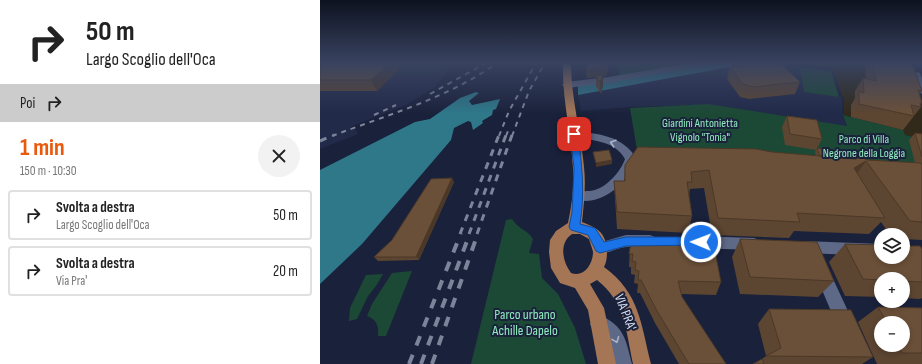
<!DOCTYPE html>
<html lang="it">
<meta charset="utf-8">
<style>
body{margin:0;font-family:"Sofia Sans Condensed",sans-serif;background:#f2f2f2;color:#222;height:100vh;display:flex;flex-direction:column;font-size:15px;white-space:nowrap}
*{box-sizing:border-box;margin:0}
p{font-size:13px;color:#767676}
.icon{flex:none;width:22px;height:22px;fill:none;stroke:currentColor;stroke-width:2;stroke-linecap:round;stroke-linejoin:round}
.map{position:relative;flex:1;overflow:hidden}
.panel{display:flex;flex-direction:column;background:#fff;width:320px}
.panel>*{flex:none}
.guide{background:#fff;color:#222;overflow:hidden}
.buttons{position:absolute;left:554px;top:228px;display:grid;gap:8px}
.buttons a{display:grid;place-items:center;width:36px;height:36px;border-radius:50%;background:#fff;box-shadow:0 2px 6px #0003;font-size:20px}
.pin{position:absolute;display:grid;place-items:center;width:34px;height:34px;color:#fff;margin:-17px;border-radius:8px;box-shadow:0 2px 6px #0006}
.me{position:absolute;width:44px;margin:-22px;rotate:271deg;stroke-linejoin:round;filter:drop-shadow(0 0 3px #0008)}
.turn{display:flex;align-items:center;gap:14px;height:84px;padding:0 20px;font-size:18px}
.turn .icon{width:52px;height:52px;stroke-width:2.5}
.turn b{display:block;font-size:28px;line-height:34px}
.then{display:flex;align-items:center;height:38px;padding:0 20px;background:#0003;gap:8px;font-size:15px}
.round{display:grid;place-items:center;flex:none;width:42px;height:42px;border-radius:21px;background:#f2f2f2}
.overview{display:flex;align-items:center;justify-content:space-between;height:68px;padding:0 20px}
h1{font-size:24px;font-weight:700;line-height:30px;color:#ea580c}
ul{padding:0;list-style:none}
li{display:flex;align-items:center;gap:12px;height:50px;margin:0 8px 6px;padding:0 12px;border:2px solid #e0e0e0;border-radius:4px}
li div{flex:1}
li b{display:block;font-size:15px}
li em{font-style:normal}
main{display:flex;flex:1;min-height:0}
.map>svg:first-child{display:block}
</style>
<main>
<section class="panel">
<div class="guide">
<div class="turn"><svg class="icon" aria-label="right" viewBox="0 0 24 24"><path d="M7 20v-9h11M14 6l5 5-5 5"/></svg><div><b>50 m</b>Largo Scoglio dell'Oca</div></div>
<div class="then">Poi<svg class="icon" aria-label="right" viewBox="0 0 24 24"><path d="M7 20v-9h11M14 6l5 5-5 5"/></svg></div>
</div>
<div class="overview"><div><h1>1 min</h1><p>150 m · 10:30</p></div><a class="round"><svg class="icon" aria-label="close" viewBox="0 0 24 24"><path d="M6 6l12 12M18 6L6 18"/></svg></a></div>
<ul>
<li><svg class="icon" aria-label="right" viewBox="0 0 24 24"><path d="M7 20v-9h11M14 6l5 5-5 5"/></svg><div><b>Svolta a destra</b><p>Largo Scoglio dell'Oca</p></div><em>50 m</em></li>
<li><svg class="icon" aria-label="right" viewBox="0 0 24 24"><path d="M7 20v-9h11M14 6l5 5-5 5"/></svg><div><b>Svolta a destra</b><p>Via Pra'</p></div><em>20 m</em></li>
</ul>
</section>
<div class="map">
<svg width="602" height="364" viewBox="0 0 602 364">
<rect width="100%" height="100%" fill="#1a213b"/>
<path fill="#212a49" d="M0 63H133L115 87 86 105 30 127 32 130 35 129 38 134 0 149Z
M431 63H466L467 67H480L484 92 522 97 523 115 527 127 387 105 310 107 261 111 258 95Z"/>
<path fill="#312919" d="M488 63H547L594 73 602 99V139L585 135 566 125 523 115 524 101 513 69 489 65Z"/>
<path fill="#1c4935" d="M297 63H374L300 76Z
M480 67 511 71 519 97 484 92Z
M388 104 527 126 523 115 583 130 585 135 602 139V177L318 156 310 108Z
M192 219C199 230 207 229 213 239L209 253 219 254 222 278 238 294 255 328 266 364H151L186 220Z
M92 271 66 336H58C59 326 57 320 47 316L52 304 72 273Z
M63 274 56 286 48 296 37 319 29 321 30 308 46 275Z"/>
<path fill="#2e788a" d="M390 63H431L258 95V86Z
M156 92 159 93 149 101 152 105 180 99 176 109 173 110 172 115 162 121 163 123 153 130 151 122 148 121 134 128 131 140 42 244 0 284V170L95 122 110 119 140 98Z"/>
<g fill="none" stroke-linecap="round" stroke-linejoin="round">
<path fill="#5e6987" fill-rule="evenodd" d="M372 63H387L383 65 288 83 246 88 242 85 246 82 288 77Z
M593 71 600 73 602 78V94L598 91 592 73Z
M254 131C279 134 302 135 317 159 308 183 281 208 254 199L252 196 254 193C261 190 268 192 275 190 288 186 301 171 305 159 294 139 270 141 250 136L249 134 250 132Z
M306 235H330L335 237 337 241 335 245C326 249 316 246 306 247 296 248 285 256 275 252L273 248 275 244Z
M378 236 434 238 439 240 441 244 439 248 434 250 378 248 373 246 371 242 373 238Z
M484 241 561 244V256L484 253 479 251 477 247 479 243Z
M502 264 507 266 534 324 531 330 525 333 519 330 494 271 497 266Z
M279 315C304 325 306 340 312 364H294C290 349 289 337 273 330L270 324 273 318Z"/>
<path fill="#a57656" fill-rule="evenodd" d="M243 63H251C251 98 261 132 264 167 266 185 264 204 262 222 267 224 275 227 279 231 288 238 289 258 284 267 320 293 321 325 331 364H313C306 331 305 302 277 280L270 284 284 308 296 364H278L268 310 255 288 240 283 231 268 229 252 230 240 236 231 248 223C252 205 254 186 253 168 251 132 242 99 243 63ZM252 234H260L269 239C270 243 272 247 273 252 273 264 264 278 251 273 242 261 239 243 252 234Z"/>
<path stroke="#7d8399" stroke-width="2" stroke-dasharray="5 5" stroke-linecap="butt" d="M110 94 166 63
M54 115 76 105
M12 136C67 115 128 98 177 63
M179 136 189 111 216 63
M186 136 188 131
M192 136 209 91 225 63"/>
<path stroke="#7d8399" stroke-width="3" stroke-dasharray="7 7" stroke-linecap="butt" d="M0 141 14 135
M140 234 179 135
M149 234 186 135
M157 234 192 135"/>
<path stroke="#7d8399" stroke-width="4" stroke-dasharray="10 10" stroke-linecap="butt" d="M89 364 141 233
M101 364 150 233
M112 364 158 233"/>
</g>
<path fill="#5c4531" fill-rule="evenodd" d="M0 63H85L57 91H0Z
M254 63H290L286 76H283V85L281 94 276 86V77L267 78 266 69 267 64 254 65Z
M413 63H460L480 82 475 94 429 99 420 97 407 79 410 67H412Z
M548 63H592L602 91 599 94 602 103 600 105 601 107 583 130 531 117V105L535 98V91L543 78 546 79 545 68Z
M467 116 502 139 496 150 465 145 462 127Z
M595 133 602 134V240L583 239V235H570L561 222 549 234 474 231 469 238 392 235 384 188 370 189 369 196 372 216 368 233 297 229 295 198 294 181H304L305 165 452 152 496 156 495 152 497 148 535 159 595 163 589 140Z
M134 182 99 260 58 261 54 257Z
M420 239 514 281 498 297 420 294 412 257Z
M525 244 602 249V298L600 299 583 298V279H561V297L525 296 509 262Z
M310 248 401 282 396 295 361 294 362 297 406 364H359L335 323 320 293H317L318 284 314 283 315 275 311 274V267H309Z
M558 307 602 308V364H557L538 322ZM561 323H583V345H561Z
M449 309 553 357 542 364H433L442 359 446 356 438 324Z"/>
<path fill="#4b3828" d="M70 63H85L57 91 51 80Z
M287 63H290L286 76H283V85L281 94 280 83 276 76V77L267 78 266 69Z
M292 160V164L276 167V163Z
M546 161 533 179 534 168Z
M132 178 134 182 99 260 96 257Z"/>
<path fill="#6b5039" stroke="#4b3828" d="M0 63H70L51 80H0Z
M268 63H287L286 67 266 69Z
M420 63H460L480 82 433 87 423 84 410 67 423 66Z
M553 63H592L602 91 598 90 602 103H600L601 107 591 105 594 116 539 104V91L544 93 543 78 556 81Z
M283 75 280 83 276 76Z
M467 116 497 120 502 139 470 134Z
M595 133 602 134V157Z
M318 147 436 149 452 152 536 159 541 157 547 160 600 163 602 164V222L590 221 546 161 534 168 565 218 477 213 480 222 398 218 389 170 371 172 372 182H367L372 216 297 212 294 181H305V165Z
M497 148 531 153 535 159 500 156Z
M289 150 292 160 276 163 273 152Z
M132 178 96 257H54L72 240 111 179Z
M321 239 393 241 401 282 358 281 362 297 406 364H369L337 311 321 280H318L319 271 315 270 316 262 312 261 313 254H309L310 248 316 240Z
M420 239 497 242 514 281 430 277Z
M525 244 561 245V257H583V246H600L602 249V282L583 281V279H561V280L543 279Z
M558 307 602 308V353H582L578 345H583V323H567Z
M449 309 531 310 553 357 446 356 461 348Z
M442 359 444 364H433Z"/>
<defs><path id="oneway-chevron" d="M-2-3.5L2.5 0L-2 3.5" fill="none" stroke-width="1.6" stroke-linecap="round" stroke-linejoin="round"/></defs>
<g stroke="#adb5cb">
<use href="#oneway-chevron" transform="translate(293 143) rotate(-162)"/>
<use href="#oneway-chevron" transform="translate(296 340) rotate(69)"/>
</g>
<linearGradient id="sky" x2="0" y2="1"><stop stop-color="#0e1220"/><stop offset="0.55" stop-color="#384360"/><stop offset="1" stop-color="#384360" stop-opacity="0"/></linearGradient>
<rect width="602" height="114" fill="url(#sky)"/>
<path fill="#1a73e8" stroke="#114b97" d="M254 131 258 134C262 164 265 194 260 224L275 228 284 242 306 237H381L384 239 386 242 384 245 306 246 280 253 276 251 268 235 251 230 249 227 252 212 254 168 250 134Z"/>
<g text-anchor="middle" stroke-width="4" stroke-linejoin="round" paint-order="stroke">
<g font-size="12" fill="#91ebbf" stroke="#1a213b">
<text x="380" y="127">Giardini Antonietta<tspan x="380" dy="14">Vignolo "Tonia"</tspan></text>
<text x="544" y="143">Parco di Villa<tspan x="544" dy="14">Negrone della Loggia</tspan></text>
</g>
<g font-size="14" fill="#d8def0" stroke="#1a213b">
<text transform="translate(306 312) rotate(69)" y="5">VIA PRA'</text>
</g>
<g font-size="14" fill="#91ebbf" stroke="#1a213b">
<text x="205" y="319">Parco urbano<tspan x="205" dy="16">Achille Dapelo</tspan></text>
</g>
</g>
</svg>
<div class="buttons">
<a><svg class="icon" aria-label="layers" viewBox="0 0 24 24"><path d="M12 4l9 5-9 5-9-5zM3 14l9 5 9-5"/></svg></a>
<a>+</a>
<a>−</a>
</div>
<div class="pin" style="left:254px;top:134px;background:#d93025"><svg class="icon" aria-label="arrive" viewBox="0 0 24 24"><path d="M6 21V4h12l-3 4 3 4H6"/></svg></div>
<svg class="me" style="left:381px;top:242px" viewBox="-20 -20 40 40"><circle r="17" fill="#1a73e8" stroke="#fff" stroke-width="3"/><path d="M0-11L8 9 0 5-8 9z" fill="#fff"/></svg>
</div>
</main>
